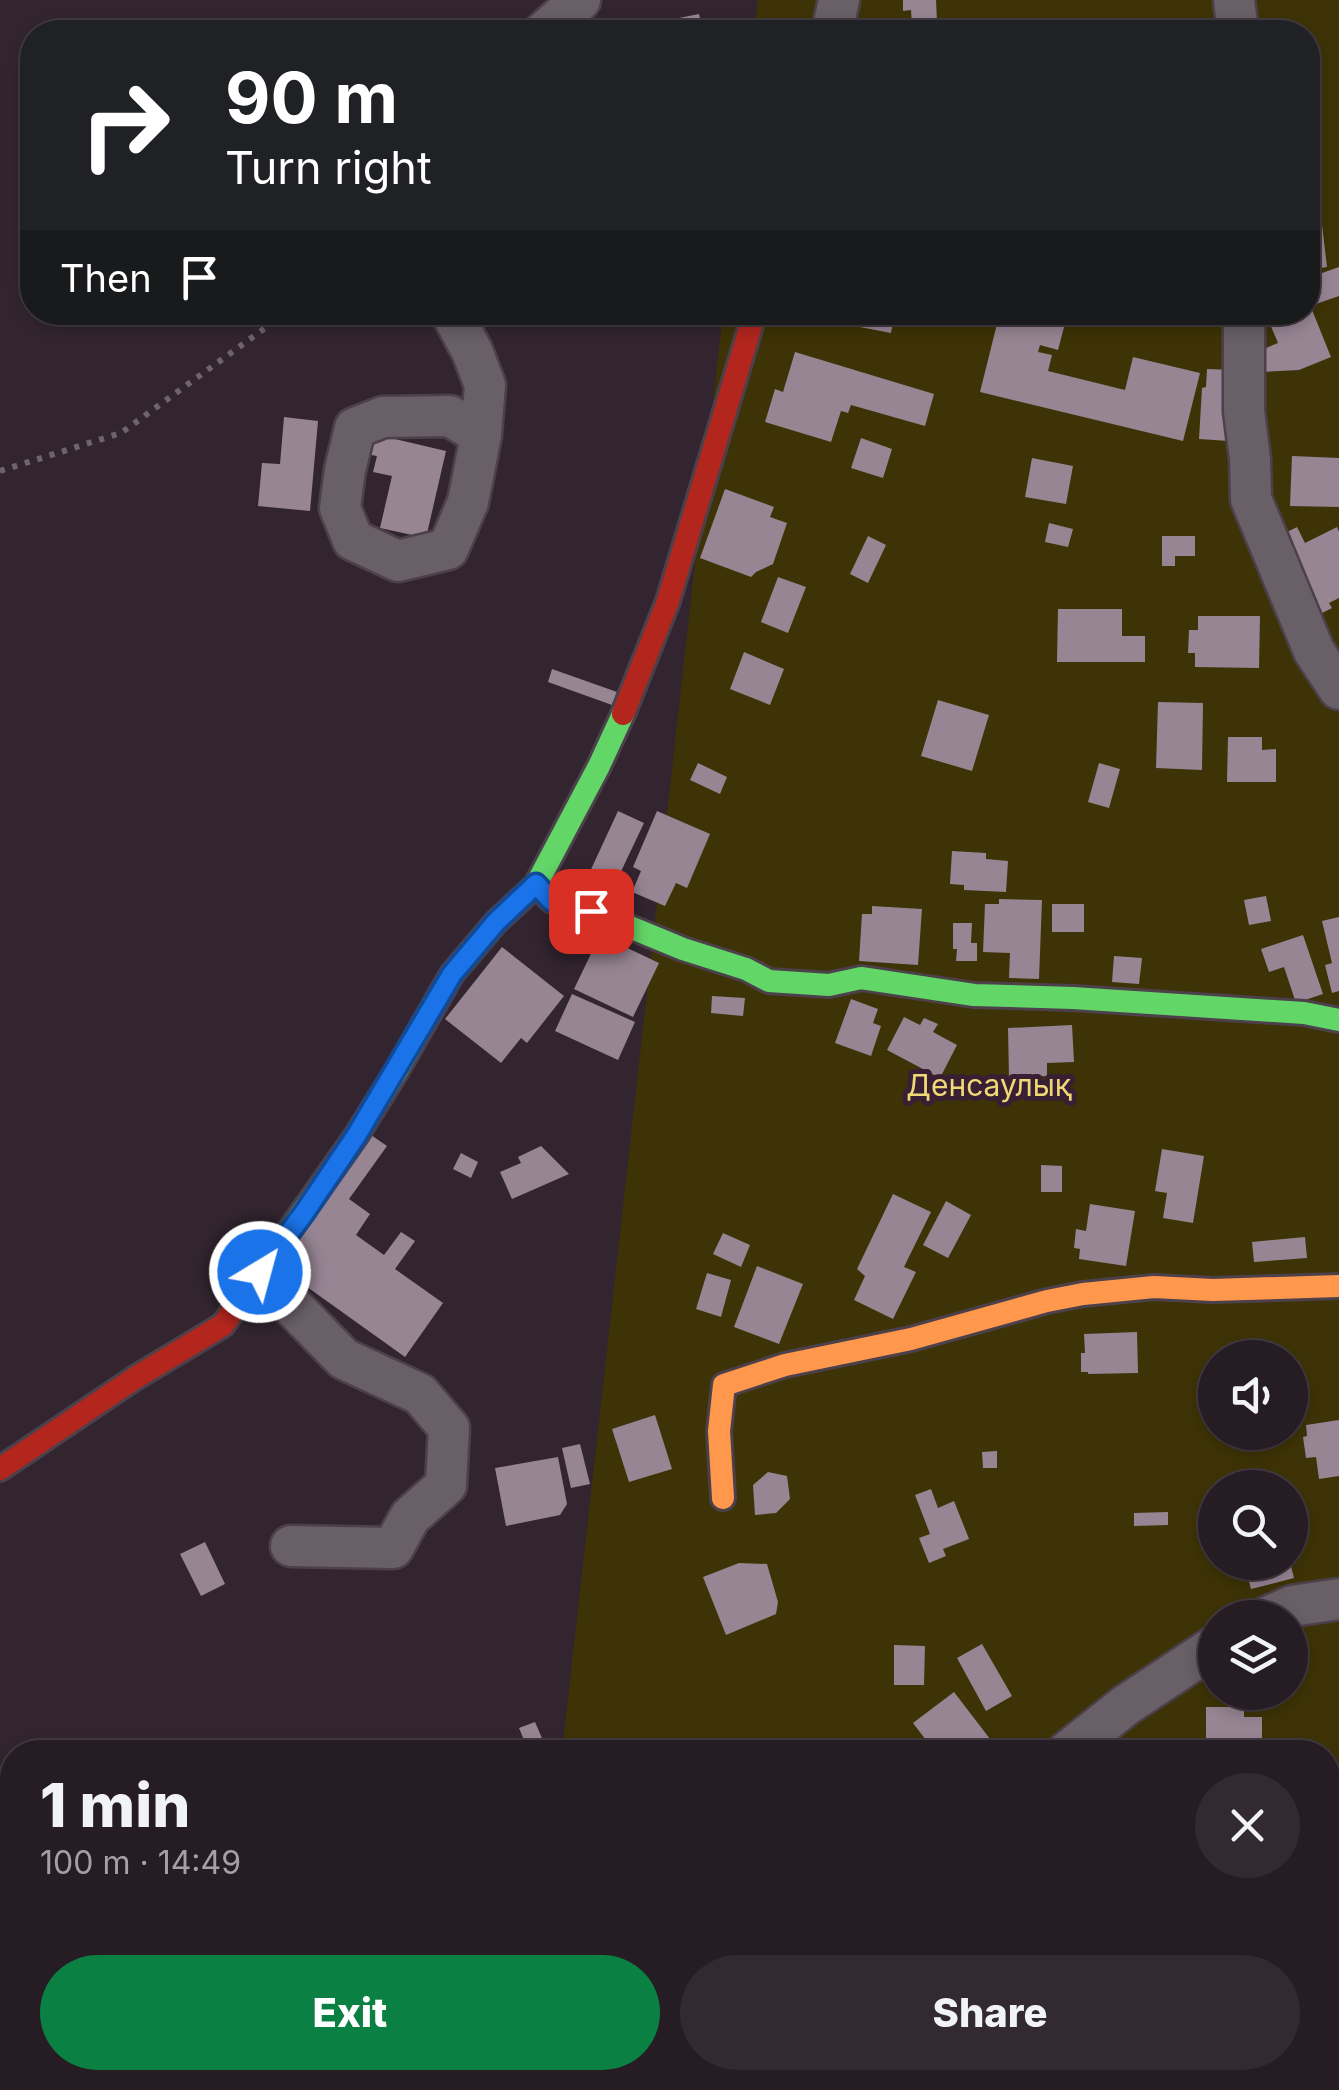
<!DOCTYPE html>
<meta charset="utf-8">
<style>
body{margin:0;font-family:Inter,sans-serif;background:#322931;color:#f1f3f6;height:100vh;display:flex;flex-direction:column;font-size:38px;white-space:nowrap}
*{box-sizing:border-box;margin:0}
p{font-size:32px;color:#a4a1a6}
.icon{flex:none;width:55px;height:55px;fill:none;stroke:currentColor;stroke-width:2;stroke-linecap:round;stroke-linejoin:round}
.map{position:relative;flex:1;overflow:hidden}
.drawer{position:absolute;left:0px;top:1740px;width:1340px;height:350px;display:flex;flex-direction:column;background:#261c24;border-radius:40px 40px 0 0;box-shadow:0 5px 15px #0003,0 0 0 2px #423a41}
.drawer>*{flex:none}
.banner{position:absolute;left:20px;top:20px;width:1300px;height:305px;border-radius:40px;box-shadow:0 5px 15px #0003,0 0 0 2px #423a41;background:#202124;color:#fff;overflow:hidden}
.tools{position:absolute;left:1198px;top:1340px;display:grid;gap:20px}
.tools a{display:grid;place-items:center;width:110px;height:110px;border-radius:50%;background:#261c24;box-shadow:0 5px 15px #0003,0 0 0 2px #423a41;font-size:50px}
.pin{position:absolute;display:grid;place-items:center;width:85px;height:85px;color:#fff;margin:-42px;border-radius:20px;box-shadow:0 5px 15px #0006}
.me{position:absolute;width:110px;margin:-55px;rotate:37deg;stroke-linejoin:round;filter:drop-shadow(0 0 8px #0008)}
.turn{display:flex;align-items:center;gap:35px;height:210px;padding:0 40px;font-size:45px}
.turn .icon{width:130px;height:130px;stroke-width:2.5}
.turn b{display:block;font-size:70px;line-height:85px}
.then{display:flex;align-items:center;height:95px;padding:0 40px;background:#0003;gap:20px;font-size:38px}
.round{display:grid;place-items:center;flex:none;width:105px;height:105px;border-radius:52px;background:#322931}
.headline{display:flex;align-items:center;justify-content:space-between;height:170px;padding:0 40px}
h1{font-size:60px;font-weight:800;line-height:75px}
.cta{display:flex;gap:20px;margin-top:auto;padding:20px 40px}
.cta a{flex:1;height:115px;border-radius:60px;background:#0b8043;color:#fff;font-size:40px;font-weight:800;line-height:115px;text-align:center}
.cta a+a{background:#322931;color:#f1f3f6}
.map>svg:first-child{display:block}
</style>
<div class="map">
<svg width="1339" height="2090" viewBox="0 0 1339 2090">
<rect width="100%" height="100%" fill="#322530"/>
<path fill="#3e3306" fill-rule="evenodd" d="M758 0H1339V2090H524L526 2078H1328V1752H562L723 313 1308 312V32H754ZM1215 1358H1290V1432H1215ZM1215 1488H1290V1562H1215ZM1215 1618H1290V1692H1215Z"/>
<path fill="#978594" d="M903 0H936L937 23 912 25 911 10 903 11Z
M699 14 703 32H672L669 20Z
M1110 22 1154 23V32H1110Z
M1321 216 1327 267 1308 270V218Z
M1339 267V296L1316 304 1308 278Z
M1308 300 1331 357 1299 370 1260 372 1259 351 1278 343 1265 312H1308Z
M819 312H895L891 333 818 319Z
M1000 312H1068L1058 350 1040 345 1038 352 1052 355 1048 371 1125 390 1133 357 1200 373 1183 441 980 392Z
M795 352 934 394 925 426 851 405 848 413 841 411 831 442 765 422 775 389 783 392Z
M1207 369 1233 370 1229 441 1199 439 1202 388 1206 387Z
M284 417 318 421 310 511 258 506 262 463 280 464Z
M365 432 446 451 426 538 380 528 392 476 373 472 377 456 360 453Z
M861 438 892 449 883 478 851 468Z
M1292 456 1339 458V507L1290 506Z
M1032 458 1073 466 1066 504 1025 497Z
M725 489 774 507 770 517 787 523 773 564 756 572 751 577 700 558Z
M1049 523 1073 529 1068 547 1045 542Z
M1297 527 1305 543 1337 527 1339 532V598L1329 603 1332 608 1316 616 1277 537Z
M868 536 886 545 868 583 850 574Z
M1162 536H1195V556H1175V566H1162Z
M778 577 806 587 788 633 761 622Z
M1058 609H1122V636H1145V662H1057Z
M1198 616H1260L1259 668 1195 667V653H1188L1189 630H1198Z
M744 652 784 669 770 705 730 689Z
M552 669 617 692 612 705 548 682Z
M938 700 989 715 972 771 921 756Z
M1158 702 1203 703 1202 770 1156 768Z
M1228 737H1262V750L1276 749V782H1227Z
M698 763 727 777 720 794 690 780Z
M1099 763 1120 769 1109 808 1088 802Z
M618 811 644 823 606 903 581 891Z
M657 811 710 834 687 888 676 883 665 906 632 892 641 871 633 867Z
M952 851 986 853V859L1008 861 1006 892 964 890V885L950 884Z
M1266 896 1271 921 1249 925 1244 900Z
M999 899 1042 900 1039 979 1009 978 1010 953 983 952 985 904H999Z
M1052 904H1084V932H1052Z
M872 906 922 909 918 965 859 961 862 914H872Z
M1339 917V991L1332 993 1325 965 1332 963 1322 921Z
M953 923H972L971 943H977V961H956L957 949H953Z
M600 935 659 963 633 1017 574 989Z
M1303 935 1323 994 1296 1003 1284 967 1269 972 1261 949Z
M502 947 564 996 527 1043 521 1038 501 1063 445 1019Z
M1114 956 1142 958 1139 984 1112 982Z
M572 994 635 1022 618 1060 555 1031Z
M712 996 745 998 743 1016 711 1013Z
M851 999 878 1009 873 1023 881 1026 871 1056 835 1043Z
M904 1017 920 1025 924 1018 938 1024 933 1032 957 1045 940 1078 887 1050Z
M1072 1025 1074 1062 1047 1063V1076L1009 1078 1008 1028Z
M368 1133 387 1146 349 1199 370 1214 356 1235 384 1255 401 1232 415 1241 395 1269 443 1303 405 1357 275 1264Z
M541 1146 569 1174 512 1199 500 1172 521 1163 518 1157Z
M1162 1149 1204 1156 1193 1223 1163 1218 1167 1193 1155 1191Z
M461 1153 478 1162 471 1178 453 1169Z
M1041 1165 1062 1166V1192H1041Z
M893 1194 931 1212 904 1267 916 1272 893 1319 854 1300 865 1276 857 1269Z
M946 1201 971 1215 948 1258 923 1245Z
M1090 1204 1135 1211 1126 1266 1079 1259 1080 1249 1074 1248 1076 1229 1086 1231Z
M723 1233 750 1245 741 1267 713 1254Z
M1305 1237 1307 1258 1254 1262 1252 1242Z
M757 1266 803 1284 779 1344 734 1327Z
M707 1273 731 1280 721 1317 696 1309Z
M1137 1332 1138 1373 1088 1374V1372H1081V1353H1085L1084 1334Z
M655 1415 672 1469 629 1482 612 1429Z
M1339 1420V1476L1319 1479 1316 1457 1306 1458 1303 1437 1307 1436 1306 1425Z
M580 1444 590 1484 571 1488 562 1448Z
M997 1451V1468H983L982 1452Z
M558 1457 567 1504 560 1515 506 1526 495 1468Z
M768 1472 787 1476 790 1499 776 1513 755 1515 753 1485Z
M931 1489 938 1508 954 1501 969 1539 943 1549 946 1556 929 1563 919 1538 930 1534 915 1495Z
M1168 1512V1525L1134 1526V1513Z
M205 1542 225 1584 201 1596 180 1554Z
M1244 1562H1290L1294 1578 1251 1589Z
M739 1563 767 1564 778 1602 776 1614 726 1635 703 1577Z
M982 1644 1012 1696 986 1711 957 1658Z
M894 1645 925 1646 924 1685H894Z
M954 1692 1000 1752H935L913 1723Z
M1206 1707H1244V1717H1262V1752H1206Z
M535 1722 545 1745 529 1752 519 1728Z
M571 2078H623L634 2088 633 2090H570Z"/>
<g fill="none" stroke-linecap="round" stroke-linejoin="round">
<defs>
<path id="street" d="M1234 0 1238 32
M544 32 580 0
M832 32 839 0
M451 312 472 351 485 385 481 435 468 502 448 549 398 561 353 540 340 508 345 470 355 428 383 417 450 416 481 435
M1244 312V411L1250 459 1251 499 1314 651 1339 689
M259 1272 344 1359 420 1394 449 1428 446 1485 410 1517 393 1548 291 1546
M1265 1618 1292 1606 1339 1599
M1067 1752 1126 1705 1215 1646
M710 2090 721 2078
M1142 2090 1150 2078"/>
<path id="fast" d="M536 885 552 901 591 911 683 949 746 969 769 981 829 985 861 978 974 995 1073 998 1304 1013 1339 1020
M251 1285 356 1136 396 1072 452 974 496 922 536 885 599 766 623 714"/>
<path id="slow" d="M723 1498 719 1431 724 1385 785 1365 911 1339 1047 1301 1083 1294 1154 1287 1213 1290 1339 1286"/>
<path id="jam" d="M623 714 668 601 755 312
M0 1469 135 1378 223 1325 251 1285"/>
</defs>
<use href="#street" stroke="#4c414a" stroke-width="45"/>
<use href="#fast" stroke="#4c414a" stroke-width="28"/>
<use href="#slow" stroke="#4c414a" stroke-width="28"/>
<use href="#jam" stroke="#4c414a" stroke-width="28"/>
<path stroke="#6e656c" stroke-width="6" stroke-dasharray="5 8" stroke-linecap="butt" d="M0 471 121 433 287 312"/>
<use href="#street" stroke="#695f67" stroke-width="40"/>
<use href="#fast" stroke="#63d668" stroke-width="22"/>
<use href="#slow" stroke="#ff974d" stroke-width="22"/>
<use href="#jam" stroke="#b3261e" stroke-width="22"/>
</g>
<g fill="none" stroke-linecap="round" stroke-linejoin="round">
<defs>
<path id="route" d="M260 1272 304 1213 356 1136 452 974 496 922 536 884 552 901 591 911"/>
</defs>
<use href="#route" stroke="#114b97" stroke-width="25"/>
<use href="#route" stroke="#1a73e8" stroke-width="18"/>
</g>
<g text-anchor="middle" stroke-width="10" stroke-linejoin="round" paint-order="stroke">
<g font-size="30" fill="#efd876" stroke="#381f33">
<text x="989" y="1096">Денсаулық</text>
</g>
</g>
</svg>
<div class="tools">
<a><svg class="icon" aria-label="sound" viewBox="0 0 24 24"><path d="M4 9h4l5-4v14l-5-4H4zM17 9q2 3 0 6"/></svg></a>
<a><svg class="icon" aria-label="search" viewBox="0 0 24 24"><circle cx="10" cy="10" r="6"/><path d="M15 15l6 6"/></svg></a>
<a><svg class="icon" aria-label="layers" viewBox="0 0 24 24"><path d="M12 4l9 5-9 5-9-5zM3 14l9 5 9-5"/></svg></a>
</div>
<div class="pin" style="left:591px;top:911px;background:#d93025"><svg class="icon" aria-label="arrive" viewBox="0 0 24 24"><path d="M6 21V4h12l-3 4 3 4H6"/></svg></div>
<svg class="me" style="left:260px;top:1272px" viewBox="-20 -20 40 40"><circle r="17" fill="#1a73e8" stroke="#fff" stroke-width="3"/><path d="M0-11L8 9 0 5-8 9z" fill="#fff"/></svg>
<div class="banner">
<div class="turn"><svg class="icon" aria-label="right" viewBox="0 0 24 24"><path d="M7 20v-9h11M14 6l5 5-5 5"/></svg><div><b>90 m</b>Turn right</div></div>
<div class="then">Then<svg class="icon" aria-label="arrive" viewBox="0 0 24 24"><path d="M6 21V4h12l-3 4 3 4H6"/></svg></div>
</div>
<section class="drawer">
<div class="headline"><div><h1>1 min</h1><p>100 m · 14:49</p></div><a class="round"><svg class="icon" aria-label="close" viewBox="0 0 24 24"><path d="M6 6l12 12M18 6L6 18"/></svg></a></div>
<div class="cta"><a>Exit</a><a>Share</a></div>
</section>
</div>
